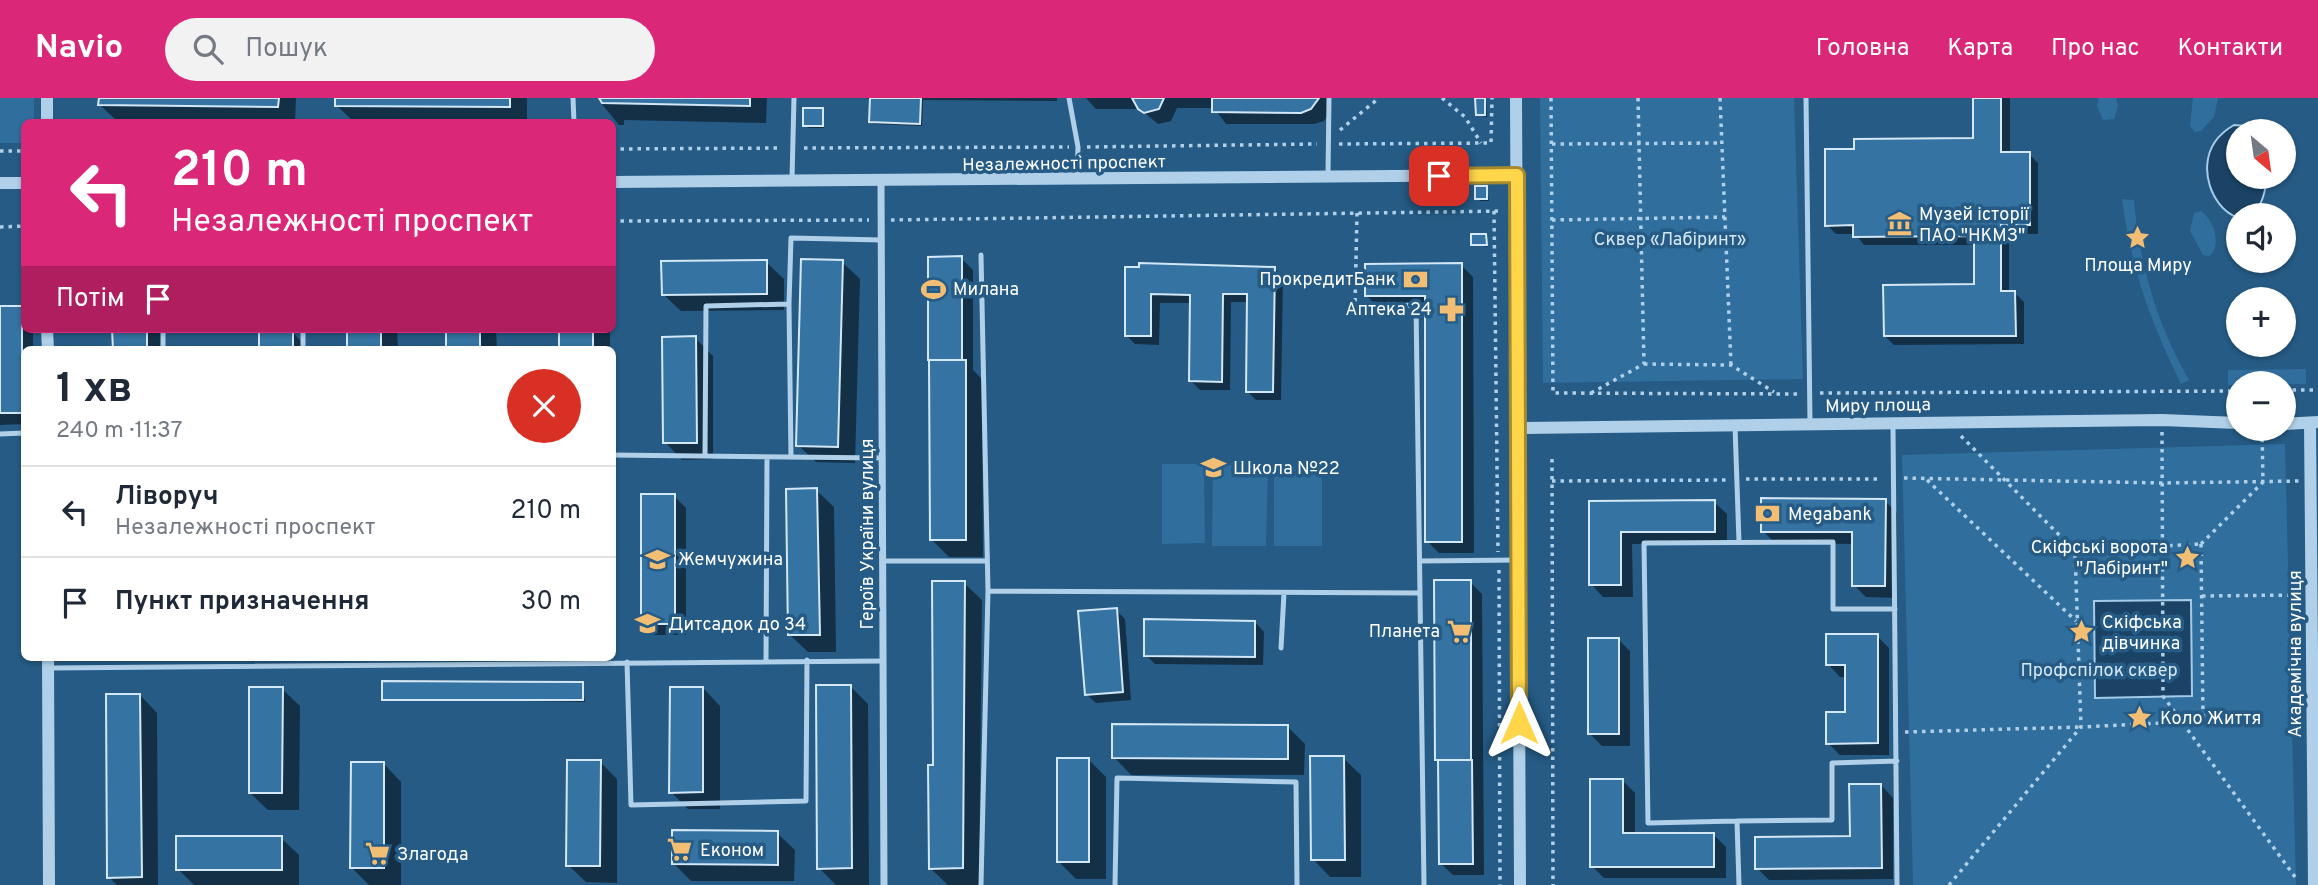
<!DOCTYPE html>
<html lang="uk">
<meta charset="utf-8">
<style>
body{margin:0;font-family:Overpass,sans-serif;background:#f2f2f3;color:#1f2937;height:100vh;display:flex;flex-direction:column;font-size:26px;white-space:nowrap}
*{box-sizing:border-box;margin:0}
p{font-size:23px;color:#747a83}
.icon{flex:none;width:38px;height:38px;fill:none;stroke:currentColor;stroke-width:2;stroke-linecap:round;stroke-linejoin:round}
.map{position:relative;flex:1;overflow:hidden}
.details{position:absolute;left:21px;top:248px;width:595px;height:315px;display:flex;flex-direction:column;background:#fff;border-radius:10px;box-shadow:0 2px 5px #0004}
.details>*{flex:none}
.top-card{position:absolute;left:21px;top:21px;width:595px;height:214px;border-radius:10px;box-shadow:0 2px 5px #0004;background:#db2777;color:#fff;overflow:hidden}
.needle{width:46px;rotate:151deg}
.tools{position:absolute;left:2226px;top:21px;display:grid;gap:14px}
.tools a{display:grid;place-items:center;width:70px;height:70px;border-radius:50%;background:#fff;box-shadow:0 2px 5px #0004;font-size:35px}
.pin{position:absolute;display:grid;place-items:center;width:60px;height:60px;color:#fff;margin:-30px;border-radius:14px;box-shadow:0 4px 10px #0006}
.me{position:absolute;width:77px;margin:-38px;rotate:0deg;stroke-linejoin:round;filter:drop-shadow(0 0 5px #0008)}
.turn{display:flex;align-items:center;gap:24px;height:147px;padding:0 35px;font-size:32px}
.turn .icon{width:91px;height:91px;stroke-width:2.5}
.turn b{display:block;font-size:49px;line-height:60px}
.then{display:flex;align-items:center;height:66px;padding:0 35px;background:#0003;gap:14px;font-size:26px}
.round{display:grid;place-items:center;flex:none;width:74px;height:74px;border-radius:37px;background:#f2f2f3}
.head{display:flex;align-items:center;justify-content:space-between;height:119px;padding:0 35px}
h1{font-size:42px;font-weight:700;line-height:52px}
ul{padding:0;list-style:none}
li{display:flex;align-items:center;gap:21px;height:91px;padding:0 35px;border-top:2px solid #e0e1e3}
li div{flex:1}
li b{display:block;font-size:26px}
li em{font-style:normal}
header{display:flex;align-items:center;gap:42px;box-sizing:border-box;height:98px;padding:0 35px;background:#db2777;color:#fff}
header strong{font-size:33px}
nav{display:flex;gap:38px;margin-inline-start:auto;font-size:24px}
.search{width:490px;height:63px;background:#f2f2f3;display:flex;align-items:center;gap:18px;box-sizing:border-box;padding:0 24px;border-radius:38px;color:#747a83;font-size:26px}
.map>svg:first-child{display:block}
</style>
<header>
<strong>Navio</strong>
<div class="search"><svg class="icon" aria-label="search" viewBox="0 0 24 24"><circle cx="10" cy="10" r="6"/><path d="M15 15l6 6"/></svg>Пошук</div>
<nav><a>Головна</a><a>Карта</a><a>Про нас</a><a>Контакти</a></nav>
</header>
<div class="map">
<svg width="2318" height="787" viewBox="0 0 2318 787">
<rect width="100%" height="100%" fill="#255b85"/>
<path fill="#306e9d" d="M0 0H34V24H24V45H0Z
M1540 0H1794L1803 281 1543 285Z
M2099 0H2116L2118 8 2114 21 2103 22 2097 8Z
M2193 0H2218L2214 19 2201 33 2195 34 2190 28Z
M2122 101 2134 102C2140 168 2156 224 2189 282L2181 286C2150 223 2131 170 2122 101Z
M2201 113C2214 123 2222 145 2210 158L2203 157 2190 133 2194 115Z
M2306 271V286L2228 287V272Z
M2285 346 2296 787H1913L1902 357Z
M1213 365 1268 366 1266 448H1212Z
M1162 366H1204L1205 445 1162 446Z
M1274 367H1322V448H1274Z"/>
<path fill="#1a4365" stroke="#a4cce9" stroke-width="2" d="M2234 27 2246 28 2253 33H2238V79H2267C2256 179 2162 68 2234 27Z
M2191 502 2192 598 2095 600 2094 503Z"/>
<path fill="#0007" d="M100 0H296L295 24H118L100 7Z
M336 0H527V24H354L336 7Z
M601 0H767L766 25 624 22V27H619L601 5Z
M864 0H1057V3L923 2 922 28 873 26 871 1Z
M1086 0H1331L1330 14 1324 23 1314 26H1226L1214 10H1177L1171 23 1158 26 1140 11H1096Z
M1477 0H1486L1487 19 1477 17Z
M1975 0H2010V56H2029L2038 65V136H2009V195H2015L2024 204V246L1894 247 1885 238 1976 188V147H1864L1855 136H1836L1827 127 1975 42Z
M822 12 824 30H808L805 28Z
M1487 90 1489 103H1480L1477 100Z
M1486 138 1488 149 1473 146Z
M961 160 973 172V272L982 281 983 459H949L931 441Z
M766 164 784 181V212L681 213 663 196Z
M842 164 860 181 855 365 816 364 798 347Z
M1461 167 1473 179 1474 455H1439L1427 443 1426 209H1378L1366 197Z
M1274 170 1283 179 1281 302H1256L1247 293 1248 204H1231L1230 292H1200L1190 282 1191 205H1160L1159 247 1135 246 1126 237 1141 171Z
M0 210H21L24 214V231H33V252H24V326L0 327Z
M114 231H164V252H114Z
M349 231H397L398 252H349Z
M448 231H496L497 252H448Z
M561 231H610V252H561Z
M292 234 310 252H261Z
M695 240 713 258V361L682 362 665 344Z
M816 392 834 409 836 554H808L790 537Z
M674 398 686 410V537H655L643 525Z
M1885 403 1897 415V500L1866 499 1854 487V446L1775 445 1763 433Z
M1714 404 1727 416V445L1632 446 1633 499H1603L1591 486 1590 405Z
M1470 484 1482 496 1484 777H1453L1440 765V665L1437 662Z
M964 485 982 502 979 787H948L930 770 935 668Z
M1116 512 1125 521 1131 602 1096 605 1086 596Z
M1255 524 1264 534 1263 567 1155 566 1146 557Z
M1877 538 1889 550V657H1840L1828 645 1847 616V579H1840L1828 566Z
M1618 541 1630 553V648H1602L1590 636Z
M582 585 585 604 384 601Z
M850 588 868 606 869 787H836L819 770Z
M703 590 720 608V711H688L671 694Z
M282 591 300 608 299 712H268L250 695Z
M140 597 157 615 158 787H117L109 779Z
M1287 628 1305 646 1304 677H1131L1114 659Z
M1343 660 1361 677V779H1330L1313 761Z
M1089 662 1106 679V781H1076L1059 764Z
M600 664 617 681V785L586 784 568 767Z
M384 666 401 684V787H369L352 770Z
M1623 683 1635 695V737H1714L1726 749V780H1604L1592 768Z
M1881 687 1893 700V781L1769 782 1757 770 1851 740Z
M777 735 795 752 794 783H691L674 766Z
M281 740 299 757V787H194L178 771Z"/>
<path fill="#3573a2" stroke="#d3e7f6" stroke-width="2" d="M99 0H279L278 9 98 7Z
M335 0H510V9L335 8Z
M599 0H750V8L602 5Z
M870 0H921L920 26 869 24Z
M1132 0H1164L1159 11 1144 15 1138 11Z
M1212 0H1319L1311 11 1301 15 1212 14Z
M1475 0H1485V17H1476Z
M1973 0H2001V54H2030V127H2001V193H2015L2016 238H1884L1883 187 1974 186V138L1853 139V127L1825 128V51H1854V41L1973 40Z
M803 10H823V28H803Z
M1475 88H1487V101H1475Z
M1471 136H1486L1487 147H1471Z
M962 158V262H928V159Z
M801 161 843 162 838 349 796 348Z
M767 162V196L662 197 661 163Z
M1139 165 1275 169 1273 294H1246L1247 196H1223L1222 284 1189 283 1190 197 1151 196V238H1125V169H1139Z
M1462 165V444H1425V198H1365V166Z
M0 208H22V315H0Z
M112 231H147V252H113Z
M347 231H381V252H347Z
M446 231H480V252H446Z
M559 231H593V252H559Z
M259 232H293V252H259Z
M696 238 697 345H663L662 239Z
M929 262H966V442H930Z
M817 390 820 537H788L786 391Z
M641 396H675V526H641Z
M1761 400 1886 401 1885 488H1852V434H1761Z
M1715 402V434H1621V487H1589V403Z
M1434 482H1471V662H1435Z
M932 483H965L963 770 929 771 928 667H933Z
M1117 510 1123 594 1085 597 1078 513Z
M1144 521 1255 523V559L1144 558Z
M1826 536H1878V645L1826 646V614H1845V567H1826Z
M1588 540H1619V636H1588Z
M382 583 583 584V602H382Z
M816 587H851L852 770 817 771Z
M249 589H283L282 695H249Z
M670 589H703V694L669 695Z
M106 596H140L142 779 107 780Z
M1112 626 1288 627V661L1112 660Z
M1310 658H1344L1345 762H1311Z
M1057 660H1089V764H1057Z
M567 662H601L600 768H566Z
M1438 662H1472L1473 766H1439Z
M351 664H384V770H350Z
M1590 681H1623V735H1714V769H1590Z
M1849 686H1881L1882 770 1755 771V739L1850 738Z
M672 732 778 733V767L672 766Z
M176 738H282V772H176Z"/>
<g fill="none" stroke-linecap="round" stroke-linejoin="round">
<path stroke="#afd0e8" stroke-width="3.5" stroke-dasharray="3.5 5" stroke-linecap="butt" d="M1442 0 1465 19 1481 45
M1551 0 1553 295 1798 296
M1720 0 1731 267
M1340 32 1379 0
M1339 46 1491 45 1492 0
M1552 46 1721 45
M1087 49 1317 46
M804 50 1069 49
M612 51 782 50
M0 53H24
M1494 113 1498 454
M1357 115 1355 208H1361
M891 122 1503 113
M1552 122 1725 119
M612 123 869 122
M0 129 24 128
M1644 266 1731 267 1774 294
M2284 292H2318
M1591 295 1644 266 1638 0
M1820 295 2238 293
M2162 334 2163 598 2298 783
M1961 338 2075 453
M1552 361 1553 787
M1904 380 2162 385 2299 383
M1746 381H1882
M1927 382 2076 523
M1552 383 1728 382
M2201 446 2203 623 2081 629 2075 453Z
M2201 446 2263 384 2262 331
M1499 472 1500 787
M2202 498 2297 497
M1905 634 2081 629
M1949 787 2081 629"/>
<path stroke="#afd0e8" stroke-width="5" d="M573 0 574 24
M1069 0 1078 49 1077 80
M1806 0 1810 325
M1328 77 1329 0
M792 81 794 0
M981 157 988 493
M789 206 791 140 882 142
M1370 208 1416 207 1424 787
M163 231V252
M303 231V252
M1735 328 1739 444
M1893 328 1897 787
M0 336 24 335
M612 357 883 360
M705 358 706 208 789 206 791 359
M883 463H987
M1420 463 1518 462
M1281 550 1284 495
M766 562 767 360
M627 564 631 707 806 703 807 562
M50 570 883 563
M1737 723 1648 725 1644 445 1833 444V511H1895
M981 787 988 493 1420 495
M1115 787 1117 680 1296 684 1297 787
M1739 787 1737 723 1832 722V665L1897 663"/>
<path stroke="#afd0e8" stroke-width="7" d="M881 84 884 787"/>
<path stroke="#afd0e8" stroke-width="12" d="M47 0V24
M1516 0 1520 787
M612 84 1517 77
M0 85H24
M47 231 48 252
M2310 325 2314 787
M2284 326 2318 324
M1518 330 2162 322 2238 325
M48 560 49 787"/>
</g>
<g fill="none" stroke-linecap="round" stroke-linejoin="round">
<defs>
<path id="route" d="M1439 78 1517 77 1519 625"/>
</defs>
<use href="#route" stroke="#a68a30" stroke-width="18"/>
<use href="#route" stroke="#ffd54a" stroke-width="12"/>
</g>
<defs>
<symbol id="museum-bare" viewBox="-9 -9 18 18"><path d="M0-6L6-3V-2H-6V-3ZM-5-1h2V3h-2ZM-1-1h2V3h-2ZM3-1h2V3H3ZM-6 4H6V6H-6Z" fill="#f2be74" stroke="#255b85" stroke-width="2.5" paint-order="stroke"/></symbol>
<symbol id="sight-bare" viewBox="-9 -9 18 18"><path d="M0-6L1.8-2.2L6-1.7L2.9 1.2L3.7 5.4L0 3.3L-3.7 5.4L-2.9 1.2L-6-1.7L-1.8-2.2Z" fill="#f2be74" stroke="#255b85" stroke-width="2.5" paint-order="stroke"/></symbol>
<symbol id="bank-bare" viewBox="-9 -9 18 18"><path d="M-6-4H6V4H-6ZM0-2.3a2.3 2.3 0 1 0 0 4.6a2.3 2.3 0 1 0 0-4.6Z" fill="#f2be74" stroke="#255b85" stroke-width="2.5" paint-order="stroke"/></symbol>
<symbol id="stadium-bare" viewBox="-9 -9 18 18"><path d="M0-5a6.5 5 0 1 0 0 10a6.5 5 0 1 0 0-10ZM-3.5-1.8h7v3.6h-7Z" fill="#f2be74" stroke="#255b85" stroke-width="2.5" paint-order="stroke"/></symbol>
<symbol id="pharmacy-bare" viewBox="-9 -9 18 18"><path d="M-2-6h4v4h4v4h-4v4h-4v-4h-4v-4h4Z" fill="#f2be74" stroke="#255b85" stroke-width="2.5" paint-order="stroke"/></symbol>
<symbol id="school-bare" viewBox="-9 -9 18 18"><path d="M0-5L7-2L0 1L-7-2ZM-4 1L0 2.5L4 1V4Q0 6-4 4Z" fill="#f2be74" stroke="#255b85" stroke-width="2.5" paint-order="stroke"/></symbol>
<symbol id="supermarket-bare" viewBox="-9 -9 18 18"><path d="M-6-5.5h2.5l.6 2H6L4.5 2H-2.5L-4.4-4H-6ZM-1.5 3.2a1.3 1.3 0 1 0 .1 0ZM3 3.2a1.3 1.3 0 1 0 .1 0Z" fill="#f2be74" stroke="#255b85" stroke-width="2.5" paint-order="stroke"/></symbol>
</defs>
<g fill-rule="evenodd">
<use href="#museum-bare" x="1882" y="108" width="35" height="35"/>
<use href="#sight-bare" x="2120" y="122" width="35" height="35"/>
<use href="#bank-bare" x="1398" y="164" width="35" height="35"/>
<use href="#stadium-bare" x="916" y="174" width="35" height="35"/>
<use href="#pharmacy-bare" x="1434" y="194" width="35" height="35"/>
<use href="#school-bare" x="1196" y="352" width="35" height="35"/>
<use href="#bank-bare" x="1750" y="398" width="35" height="35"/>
<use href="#sight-bare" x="2170" y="442" width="35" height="35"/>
<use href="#school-bare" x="640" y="444" width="35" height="35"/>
<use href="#school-bare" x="630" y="508" width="35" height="35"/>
<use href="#supermarket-bare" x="1442" y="516" width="35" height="35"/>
<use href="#sight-bare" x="2064" y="516" width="35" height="35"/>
<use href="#sight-bare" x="2122" y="602" width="35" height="35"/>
<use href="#supermarket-bare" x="662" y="734" width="35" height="35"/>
<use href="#supermarket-bare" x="360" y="738" width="35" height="35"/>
</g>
<g text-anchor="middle" stroke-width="7" stroke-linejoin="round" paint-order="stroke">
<g font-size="18" fill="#fff" stroke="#255b85">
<text transform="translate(1064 65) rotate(-1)" y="6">Незалежності проспект</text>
<text transform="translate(1878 307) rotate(-1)" y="6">Миру площа</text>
<text transform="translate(867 436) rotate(-90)" y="6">Героїв України вулиця</text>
<text transform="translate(2295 556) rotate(-90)" y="6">Академічна вулиця</text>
</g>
<g font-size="18" fill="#fff" stroke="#255b85" text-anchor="start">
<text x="1919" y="122">Музей історії<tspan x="1919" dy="21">ПАО "НКМЗ"</tspan></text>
<text x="2138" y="173" text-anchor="middle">Площа Миру</text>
<text x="1396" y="187" text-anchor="end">ПрокредитБанк</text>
<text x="953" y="197">Милана</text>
<text x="1432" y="217" text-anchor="end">Аптека 24</text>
<text x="1233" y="376">Школа №22</text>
<text x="1788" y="422">Megabank</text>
<text x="2168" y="455" text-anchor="end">Скіфські ворота<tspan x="2168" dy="21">"Лабіринт"</tspan></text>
<text x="678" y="467">Жемчужина</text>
<text x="2102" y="530">Скіфська<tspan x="2102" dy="21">дівчинка</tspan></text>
<text x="668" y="532">Дитсадок до 34</text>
<text x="1440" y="539" text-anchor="end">Планета</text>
<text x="2160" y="626">Коло Життя</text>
<text x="700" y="758">Економ</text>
<text x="397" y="762">Злагода</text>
</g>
<g font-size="18" fill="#d3e7f6" stroke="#255b85">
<text x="1670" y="147">Сквер «Лабіринт»</text>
<text x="2099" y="578">Профспілок сквер</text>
</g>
</g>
</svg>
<div class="tools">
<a><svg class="needle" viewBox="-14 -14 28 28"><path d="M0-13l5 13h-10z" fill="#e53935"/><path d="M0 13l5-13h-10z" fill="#747a83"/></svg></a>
<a><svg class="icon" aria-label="sound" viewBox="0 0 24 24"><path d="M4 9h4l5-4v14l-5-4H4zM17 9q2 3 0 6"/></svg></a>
<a>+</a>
<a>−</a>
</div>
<div class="pin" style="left:1439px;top:78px;background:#d93025"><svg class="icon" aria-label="arrive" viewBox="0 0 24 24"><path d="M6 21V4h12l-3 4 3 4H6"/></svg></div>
<svg class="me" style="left:1519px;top:625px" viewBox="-20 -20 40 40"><path d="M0-17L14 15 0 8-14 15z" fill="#ffd54a" stroke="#fff" stroke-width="4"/></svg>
<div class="top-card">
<div class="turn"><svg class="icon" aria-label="left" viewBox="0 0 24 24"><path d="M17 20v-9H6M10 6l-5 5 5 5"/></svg><div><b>210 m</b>Незалежності проспект</div></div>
<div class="then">Потім<svg class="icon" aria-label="arrive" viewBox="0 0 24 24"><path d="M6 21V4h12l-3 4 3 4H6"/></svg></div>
</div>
<section class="details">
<div class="head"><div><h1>1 хв</h1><p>240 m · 11:37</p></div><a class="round" style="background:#d93025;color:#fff"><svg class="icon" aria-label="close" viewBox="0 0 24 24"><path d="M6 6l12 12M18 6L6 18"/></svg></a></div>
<ul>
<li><svg class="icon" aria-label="left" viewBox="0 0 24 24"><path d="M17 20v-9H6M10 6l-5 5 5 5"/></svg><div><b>Ліворуч</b><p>Незалежності проспект</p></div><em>210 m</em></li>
<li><svg class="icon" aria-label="arrive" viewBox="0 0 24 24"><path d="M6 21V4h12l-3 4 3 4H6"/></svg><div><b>Пункт призначення</b></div><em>30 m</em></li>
</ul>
</section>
</div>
